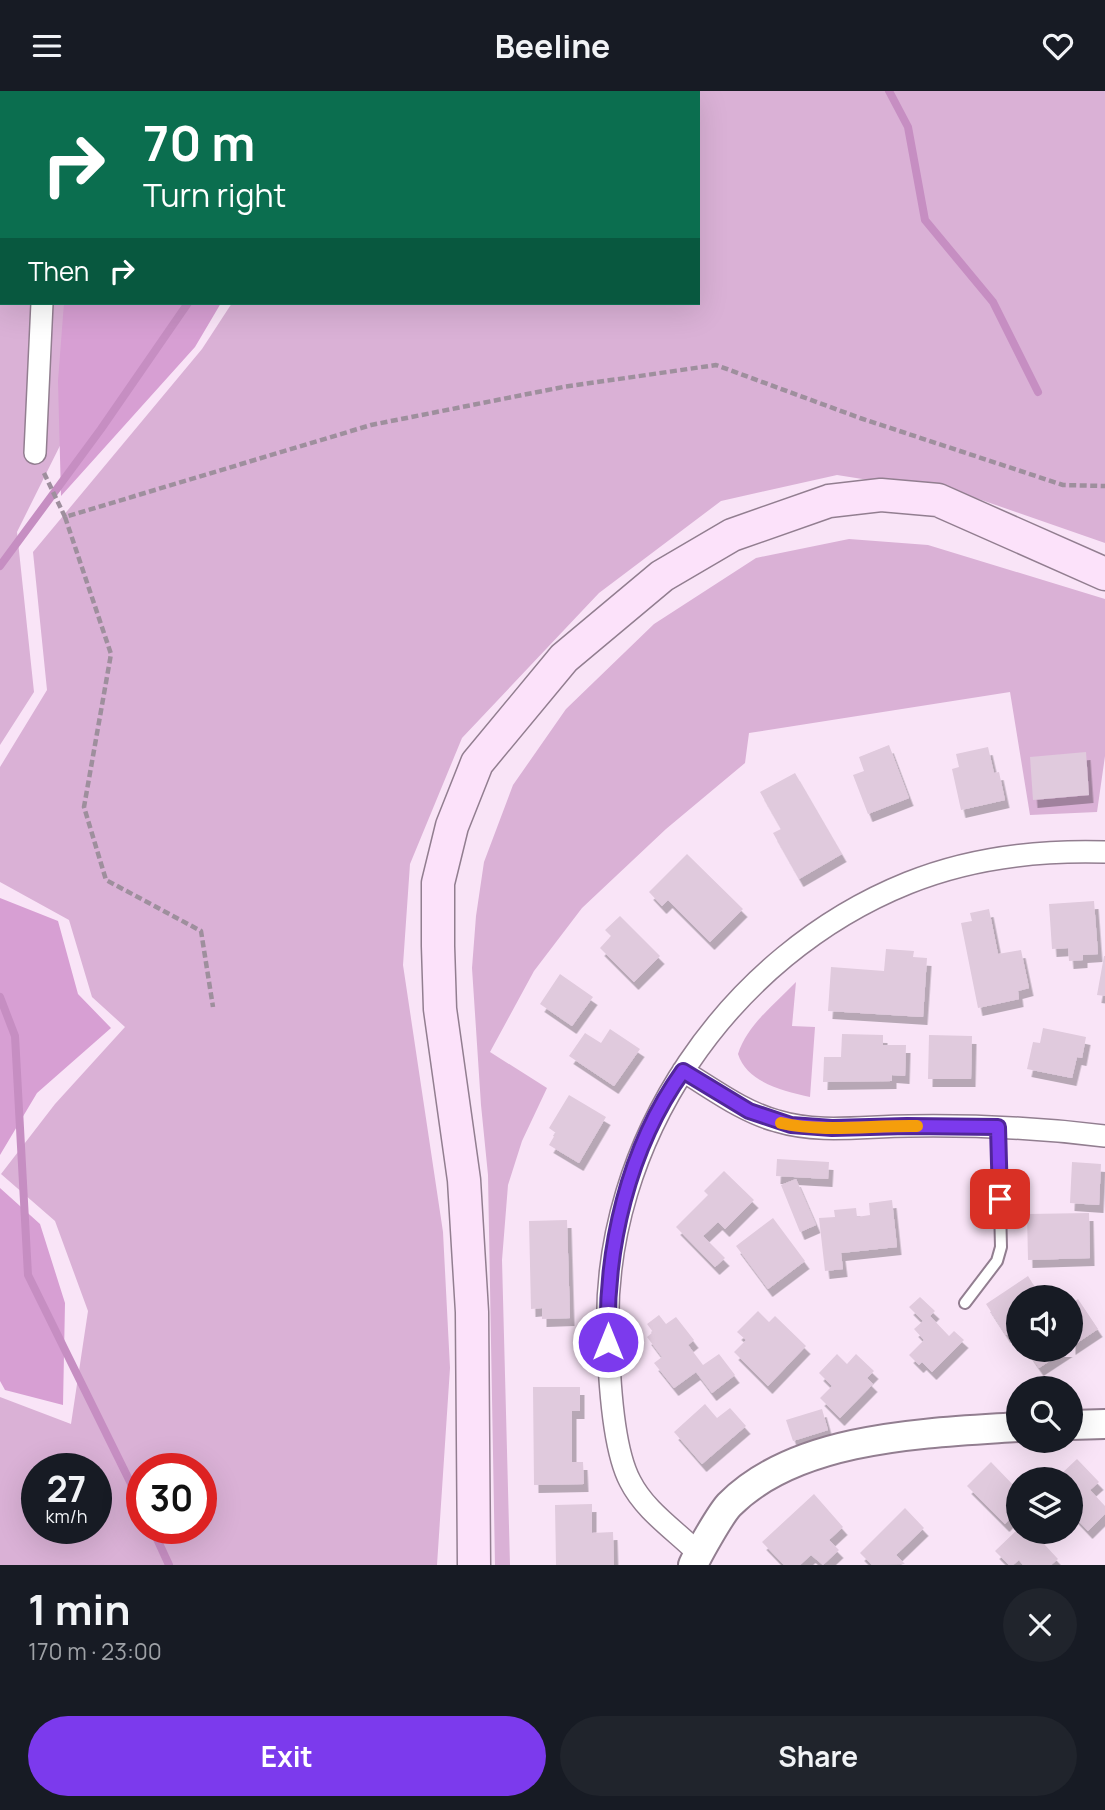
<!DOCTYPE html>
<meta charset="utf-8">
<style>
body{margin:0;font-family:Manrope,sans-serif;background:#20242c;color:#f1f3f6;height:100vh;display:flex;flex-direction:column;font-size:26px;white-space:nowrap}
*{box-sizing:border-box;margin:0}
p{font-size:23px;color:#9ea1a6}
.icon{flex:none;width:38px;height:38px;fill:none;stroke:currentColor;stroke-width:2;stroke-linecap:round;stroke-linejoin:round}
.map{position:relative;height:1474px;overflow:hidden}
.drawer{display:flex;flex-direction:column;background:#171b24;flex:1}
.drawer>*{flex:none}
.hud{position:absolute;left:0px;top:0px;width:700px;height:214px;box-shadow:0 7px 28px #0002;background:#0b6e4f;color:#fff;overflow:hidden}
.controls{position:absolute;left:1006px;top:1194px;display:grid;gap:14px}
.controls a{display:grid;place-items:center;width:77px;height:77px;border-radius:50%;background:#171b24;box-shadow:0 7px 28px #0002;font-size:35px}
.speed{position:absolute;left:21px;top:1362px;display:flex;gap:14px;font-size:35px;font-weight:700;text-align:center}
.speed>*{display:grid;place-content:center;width:91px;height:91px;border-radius:50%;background:#171b24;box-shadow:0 7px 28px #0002;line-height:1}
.speed small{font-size:18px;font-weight:400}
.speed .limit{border:10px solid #d22;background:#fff;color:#111}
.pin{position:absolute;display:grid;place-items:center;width:60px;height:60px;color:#fff;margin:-30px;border-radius:14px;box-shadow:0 4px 10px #0006}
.me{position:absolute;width:77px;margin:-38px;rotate:0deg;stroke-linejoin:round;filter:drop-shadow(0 0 5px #0008)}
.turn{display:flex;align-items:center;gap:24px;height:147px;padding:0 28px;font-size:32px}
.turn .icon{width:91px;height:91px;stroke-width:2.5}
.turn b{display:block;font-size:49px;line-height:60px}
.then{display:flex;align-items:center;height:66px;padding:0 28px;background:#0003;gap:14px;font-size:26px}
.round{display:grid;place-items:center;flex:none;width:74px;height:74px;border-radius:37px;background:#20242c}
.overview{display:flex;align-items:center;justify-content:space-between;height:119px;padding:0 28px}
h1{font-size:42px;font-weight:700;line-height:52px}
.button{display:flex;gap:14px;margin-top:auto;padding:14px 28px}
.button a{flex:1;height:80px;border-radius:42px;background:#7c3aed;color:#fff;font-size:28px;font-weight:700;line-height:80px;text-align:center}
.button a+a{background:#20242c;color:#f1f3f6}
header{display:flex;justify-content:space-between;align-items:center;height:91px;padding:0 28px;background:#171b24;font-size:32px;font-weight:700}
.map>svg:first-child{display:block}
</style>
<header><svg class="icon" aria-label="menu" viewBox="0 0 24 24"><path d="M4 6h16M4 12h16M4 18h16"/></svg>Beeline<svg class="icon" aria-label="heart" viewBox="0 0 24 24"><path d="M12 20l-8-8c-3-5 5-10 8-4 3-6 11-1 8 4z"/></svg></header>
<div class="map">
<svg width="1105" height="1474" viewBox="0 0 1105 1474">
<defs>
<filter id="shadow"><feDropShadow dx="4.5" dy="8" stdDeviation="0" flood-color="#0004"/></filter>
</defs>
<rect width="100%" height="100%" fill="#f9e4f7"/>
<path fill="#dab1d6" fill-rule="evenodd" d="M0 0H205L2 2V212H131L17 441 34 601 0 654Z
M354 0H1105V452L970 405 837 384 721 410 599 502 462 647 410 773 403 874 443 1141 450 1277 437 1474H0V1306L71 1333 88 1220 55 1130 1 1083 55 1013 125 936 92 906 69 829 0 791V676L47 599 33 461 202 258 232 212H698V2H354ZM37 1377H96V1437H37ZM142 1377H201V1437H142Z
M849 448 928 454 1105 508V665L1097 721 1030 724 1010 601 749 642 745 672 666 738 582 817 534 880 490 961 547 997 522 1050 508 1094 502 1169 510 1474H495L488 1084 481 1014 472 877 476 825 484 771 513 694 566 618 654 533 756 467Z
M796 891 792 935 815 936 810 1006C784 1000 747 992 738 963 747 934 775 913 796 891Z"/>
<path fill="#d79fd3" d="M89 0H339L89 2Z
M64 212H221L195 256 61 405 58 290Z
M0 807 58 830 78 903 111 937 37 1002 0 1064Z
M0 1097 40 1133 65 1212 63 1314 5 1299 0 1290Z"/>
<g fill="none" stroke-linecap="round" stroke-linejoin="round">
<path stroke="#c68ec2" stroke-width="8" d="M889 0 908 36 925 129 993 211 1038 301
M309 2 310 0
M0 475 101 338 188 212
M0 906 15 945 28 1184 142 1415
M152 1437 169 1474"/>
</g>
<path fill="#e0cadd" filter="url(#shadow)" d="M889 654 909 707 868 723 853 684 864 680 859 666Z
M988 656 994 682 999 681 1005 709 961 719 952 678 959 676 956 663Z
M1086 661 1089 704 1033 709 1030 666Z
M795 682 842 763 799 788 773 742 781 738 760 701Z
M687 763 743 818 710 851 668 809 662 815 649 801Z
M1094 810 1098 863 1083 864V869L1069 870 1068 857 1052 858 1049 813Z
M989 818 998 863 1021 859 1029 897 1018 900 1019 908 978 917 961 832 972 830 970 822Z
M620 825 660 865 634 891 600 857 611 845 605 839Z
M886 858 914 860 913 866 927 867 923 926 828 920 831 876 884 880Z
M1104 865H1105V905L1097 904Z
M560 883 593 906 572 935 540 913Z
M1043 937 1086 946 1082 967 1077 966 1072 987 1027 978 1033 951 1040 952Z
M610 938 640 958 614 995 569 965 585 942 601 952Z
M842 943 883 944V954H906L905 985 892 984V990L823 991 824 966H841Z
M929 944 972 945 971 988H928Z
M569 1004 606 1026 579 1072 549 1054 556 1042 549 1037Z
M777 1068 829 1071 828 1088 776 1085Z
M1072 1071 1101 1073 1099 1114 1070 1112Z
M724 1080 754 1109 725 1138 718 1131 703 1145 725 1167 715 1176 676 1136 708 1104 704 1100Z
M796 1088 816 1134 800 1141 781 1094Z
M892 1109 897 1156 841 1162 843 1178 825 1180 819 1127 835 1126 834 1119 856 1117 857 1126 870 1124 869 1112Z
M1089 1122 1090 1167 1028 1169 1027 1123Z
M773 1127 805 1170 768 1198 736 1155Z
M567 1129 570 1227 542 1228V1217L531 1218 529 1130Z
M1028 1185 1041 1206H1018V1246L1014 1239 1006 1244 986 1213Z
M920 1206 935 1220 930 1225 949 1245 954 1240 964 1249 932 1281 922 1271 919 1274 909 1264 924 1249 914 1238 923 1230 909 1216Z
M1078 1208 1098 1238 1071 1256V1213Z
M758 1220 769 1231 775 1225 806 1255 768 1295 734 1261 746 1249 737 1241Z
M659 1224 666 1233 676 1226 694 1249 688 1254 703 1274 719 1263 735 1284 712 1302 696 1281 674 1297 654 1272 662 1266 647 1246 653 1241 647 1233Z
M1026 1258H1068L1039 1277Z
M837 1263 847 1273 856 1263 874 1280 867 1287 873 1293 840 1327 820 1307 832 1295 819 1282Z
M533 1296H580V1320H572V1371H583L584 1393 534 1394Z
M705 1313 717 1327 730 1317 746 1335 702 1373 674 1341Z
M822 1318 828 1339 793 1350 786 1329Z
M1077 1368 1099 1391 1090 1399 1105 1415V1423L1088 1440 1071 1422V1388H1062L1059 1385Z
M991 1371 1018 1399V1419L1005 1433 967 1395Z
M814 1403 843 1436 829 1449 839 1459 823 1474 811 1464 800 1474H784L762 1451Z
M592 1413V1442L613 1441 614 1474H556L555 1414Z
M905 1417 924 1437 896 1464 905 1473 872 1474 860 1462Z
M1018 1438V1440H1032L1058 1468 1051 1474H1023L1019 1469 1013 1474H1009L995 1460Z"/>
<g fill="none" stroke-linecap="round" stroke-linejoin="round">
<defs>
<path id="service" d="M965 1212 997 1170 1001 1156 998 1036"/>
<path id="minor" d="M52 0 53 2
M21 2V0
M0 54 2 50
M35 362 42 212
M683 980C713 998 743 1021 777 1030 819 1043 865 1035 909 1035 974 1034 1040 1037 1105 1045
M698 1462C675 1439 645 1420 630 1390 612 1356 609 1283 608 1244 601 1050 729 864 908 792 970 767 1038 759 1105 761"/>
<path id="tertiary" d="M1071 1334 1105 1333
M693 1474C699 1461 720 1424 729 1414 797 1345 927 1342 1018 1336"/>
<path id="secondary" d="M474 1474 472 1221 464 1089 440 918 438 855V792L452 735 477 672 564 567 662 485 732 444 829 410 881 404 938 409 1105 483"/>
</defs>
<use href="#service" stroke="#927e90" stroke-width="14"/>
<use href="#minor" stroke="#927e90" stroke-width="24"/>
<use href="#tertiary" stroke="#927e90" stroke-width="32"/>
<use href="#secondary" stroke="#927e90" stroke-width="35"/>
<path stroke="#9e8f9d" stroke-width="4.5" stroke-dasharray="7 3.5" stroke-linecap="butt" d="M44 382 65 426 371 334 563 296 716 274 860 327 1063 394 1105 395
M65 426 111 563 84 716 106 789 201 840 213 916"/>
<use href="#service" stroke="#fff" stroke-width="10"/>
<use href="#minor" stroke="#fff" stroke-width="21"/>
<use href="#tertiary" stroke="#fff" stroke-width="28"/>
<use href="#secondary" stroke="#fce2fa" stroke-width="32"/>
</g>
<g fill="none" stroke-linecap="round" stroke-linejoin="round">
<defs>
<path id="route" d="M608 1251C605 1158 628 1057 683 980L749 1020 791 1034 832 1037 907 1035 998 1036 1000 1108"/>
</defs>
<use href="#route" stroke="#51269a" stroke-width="18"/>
<use href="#route" stroke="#7c3aed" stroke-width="12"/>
<path stroke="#f59e0b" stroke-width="12" d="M781 1032C826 1042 872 1034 917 1035"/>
</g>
</svg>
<div class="controls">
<a><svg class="icon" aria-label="sound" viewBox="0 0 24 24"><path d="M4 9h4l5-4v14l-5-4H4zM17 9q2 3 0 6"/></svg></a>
<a><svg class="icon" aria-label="search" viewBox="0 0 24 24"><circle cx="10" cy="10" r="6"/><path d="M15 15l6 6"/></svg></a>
<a><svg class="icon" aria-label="layers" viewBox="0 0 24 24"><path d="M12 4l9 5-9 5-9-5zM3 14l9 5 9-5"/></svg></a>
</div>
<div class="speed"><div>27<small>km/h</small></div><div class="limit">30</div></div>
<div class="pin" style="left:1000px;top:1108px;background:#d93025"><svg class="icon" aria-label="arrive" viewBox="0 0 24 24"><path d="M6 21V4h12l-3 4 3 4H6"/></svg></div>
<svg class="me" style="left:608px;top:1251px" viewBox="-20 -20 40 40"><circle r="17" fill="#7c3aed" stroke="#fff" stroke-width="3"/><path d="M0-11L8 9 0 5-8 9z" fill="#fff"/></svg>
<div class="hud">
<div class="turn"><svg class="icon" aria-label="right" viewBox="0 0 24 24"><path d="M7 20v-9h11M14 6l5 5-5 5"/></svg><div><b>70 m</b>Turn right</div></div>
<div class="then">Then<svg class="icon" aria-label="right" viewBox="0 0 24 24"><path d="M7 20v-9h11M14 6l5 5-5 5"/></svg></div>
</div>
</div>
<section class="drawer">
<div class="overview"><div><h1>1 min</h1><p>170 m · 23:00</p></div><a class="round"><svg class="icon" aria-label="close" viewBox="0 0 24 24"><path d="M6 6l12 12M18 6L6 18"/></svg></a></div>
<div class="button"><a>Exit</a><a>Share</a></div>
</section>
